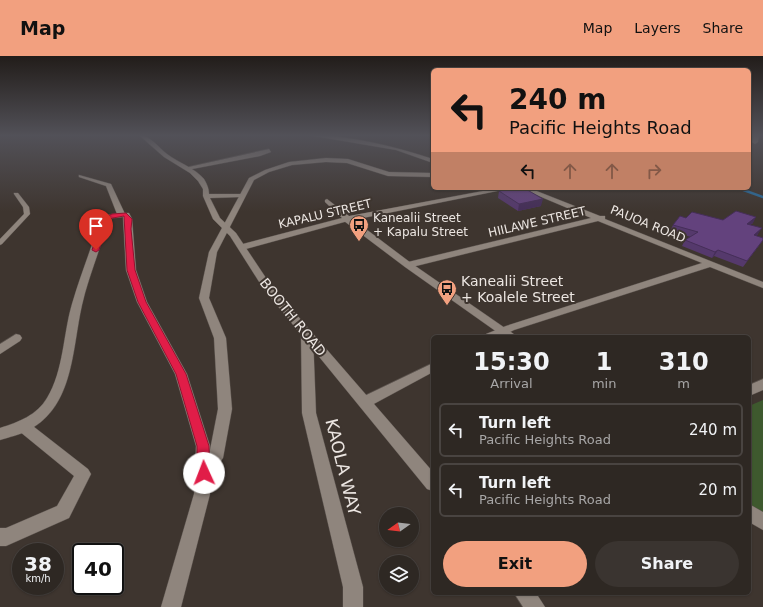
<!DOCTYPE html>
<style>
body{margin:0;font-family:"DejaVu Sans",sans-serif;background:#3a3430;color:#f1f3f6;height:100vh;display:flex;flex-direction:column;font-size:15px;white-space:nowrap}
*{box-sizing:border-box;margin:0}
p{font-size:13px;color:#a7a6a6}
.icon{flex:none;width:22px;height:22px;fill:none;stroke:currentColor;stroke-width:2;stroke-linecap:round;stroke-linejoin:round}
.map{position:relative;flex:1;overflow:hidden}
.details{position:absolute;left:431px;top:279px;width:320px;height:260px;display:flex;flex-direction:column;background:#2e2823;border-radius:6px;box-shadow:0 1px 3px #0004,0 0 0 1px #494441}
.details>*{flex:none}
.guide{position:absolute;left:431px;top:12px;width:320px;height:122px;border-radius:6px;box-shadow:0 1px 3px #0004,0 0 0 1px #494441;background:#f2a07f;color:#111;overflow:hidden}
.needle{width:26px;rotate:256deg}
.tools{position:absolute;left:379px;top:451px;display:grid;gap:8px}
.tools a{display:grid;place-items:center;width:40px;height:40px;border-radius:50%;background:#2e2823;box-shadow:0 1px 3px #0004,0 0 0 1px #494441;font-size:20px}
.speed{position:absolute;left:12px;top:487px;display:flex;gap:8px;font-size:20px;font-weight:700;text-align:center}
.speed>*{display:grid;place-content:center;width:52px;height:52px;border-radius:50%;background:#2e2823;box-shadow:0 1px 3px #0004,0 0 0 1px #494441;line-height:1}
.speed small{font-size:10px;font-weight:400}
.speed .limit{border:2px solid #111;border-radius:6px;background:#fff;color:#111}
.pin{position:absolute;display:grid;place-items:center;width:34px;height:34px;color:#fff;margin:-41px -17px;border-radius:50% 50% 50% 0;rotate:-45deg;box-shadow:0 0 4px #0007}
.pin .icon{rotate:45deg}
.me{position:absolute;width:44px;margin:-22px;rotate:358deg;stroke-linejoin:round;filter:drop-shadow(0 0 3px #0008)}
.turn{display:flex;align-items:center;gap:14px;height:84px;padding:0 12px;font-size:18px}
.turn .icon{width:52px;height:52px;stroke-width:2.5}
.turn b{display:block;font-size:28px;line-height:34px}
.lanes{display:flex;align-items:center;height:38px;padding:0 12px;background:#0003;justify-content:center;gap:20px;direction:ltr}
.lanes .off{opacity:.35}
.eta{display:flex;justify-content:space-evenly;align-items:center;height:68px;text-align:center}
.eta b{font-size:24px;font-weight:600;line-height:28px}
.primary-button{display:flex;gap:8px;margin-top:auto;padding:8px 12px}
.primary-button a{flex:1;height:46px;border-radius:24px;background:#f2a07f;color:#111;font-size:16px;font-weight:600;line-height:46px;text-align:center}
.primary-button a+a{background:#3a3430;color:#f1f3f6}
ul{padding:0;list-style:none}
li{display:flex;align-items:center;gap:12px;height:54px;margin:0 8px 6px;padding:0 4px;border:2px solid #494441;border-radius:6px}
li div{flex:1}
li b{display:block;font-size:15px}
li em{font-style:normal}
header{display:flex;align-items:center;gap:24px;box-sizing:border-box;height:56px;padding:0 20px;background:#f2a07f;color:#111}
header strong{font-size:19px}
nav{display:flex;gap:22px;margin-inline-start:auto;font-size:14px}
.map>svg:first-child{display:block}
</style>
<header>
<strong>Map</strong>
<nav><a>Map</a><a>Layers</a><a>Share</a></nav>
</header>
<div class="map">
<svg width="763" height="551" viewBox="0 0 763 551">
<rect width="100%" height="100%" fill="#3e352f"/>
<path fill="#3e592e" d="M763 344V458L749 448V350Z"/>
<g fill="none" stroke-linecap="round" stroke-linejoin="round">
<path stroke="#2a6a99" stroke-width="2.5" d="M738 132 763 141"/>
<defs>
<path id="service" d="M14 137H18L29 151 30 158 2 188 0 189V183L24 158 23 151 14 138Z"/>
<path id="minor" d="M308 79C350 79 393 90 433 103V107L396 94Z
M754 79H759L758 86 755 88 752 86Z
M269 93 271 96 260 100 187 114 184 112Z
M326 102 348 103 389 116 433 117V121L388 120 347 107 326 106 292 109 269 116 254 124 217 196 209 242 226 282 232 353 223 402 209 422 204 424 199 422 196 417 209 399 218 353 214 282 199 242 209 196 249 122 265 114 289 106Z
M79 119 111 128 125 158 124 160 117 158 106 130 79 121Z
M499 132H512L348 165 242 194 238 191 239 189 342 162 325 146V144L327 143 349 160Z
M520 132H529L600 160H605V163L763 226V232L710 211 514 274 500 281H484L486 278 506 270 702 207 598 165 408 212 404 209 408 206 591 162Z
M307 275 313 279 316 357 363 531V551H343V531L302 357 301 279Z
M16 278 20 279 22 282 20 285 0 298V288Z
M433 307V316L370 350 365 351 360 350 358 346 360 342Z
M763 323V334L749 340V329Z
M24 365 29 367 88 413 91 418 69 462 6 490H0V472H6L57 450 74 420 19 375 17 371 19 367Z"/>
<path id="tertiary" d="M139 79C150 79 159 92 167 98 179 107 195 112 204 123 207 128 209 133 209 138H244L245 139 242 141 210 142 220 162 236 177 270 228 433 416V435L427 433 263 232 230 180 213 163 203 140V133L198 125 190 117 164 101Z
M120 157H129L132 163 136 214 147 246 187 318 210 390V438L181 551H161L194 438 196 390 175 318 137 246 126 214 123 161 113 162 107 167C100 195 88 222 82 249 72 293 74 350 29 374 20 379 9 381 0 384V372C19 366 37 359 47 342 64 314 63 278 72 248 80 220 91 194 99 167L108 159Z
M344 161H350L411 207 518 281H504L405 211 344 165Z
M749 448 763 456V474L749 466Z
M514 537H536L545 551H523Z"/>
</defs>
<use href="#service" stroke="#59514c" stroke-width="1"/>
<use href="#minor" stroke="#59514c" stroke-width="1"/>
<use href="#tertiary" stroke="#59514c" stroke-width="1"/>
<use href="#service" fill="#8f857d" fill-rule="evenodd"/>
<use href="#minor" fill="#8f857d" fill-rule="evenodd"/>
<use href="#tertiary" fill="#8f857d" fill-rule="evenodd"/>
</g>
<path fill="#55396c" d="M499 135 541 150 518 155 498 142Z
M686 162 723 164 753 167 750 169 758 178 756 180 760 188 743 211 714 200 712 202 682 190 685 184 691 181 670 175 673 169Z"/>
<path fill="#452e58" d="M543 143 541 150 518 155 519 148Z
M756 161 753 167 743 173 747 168Z
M762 172 758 178 751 185 754 179Z
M718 194 714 200 712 202 715 196Z"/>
<path fill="#63427d" stroke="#452e58" d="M517 132H524L543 143 519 148 499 135Z
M736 155 756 161 747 168 762 172 754 179 763 182V184L747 205 718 194 715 196 685 184 698 176 673 169 680 160 686 162 692 156 723 164Z"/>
<linearGradient id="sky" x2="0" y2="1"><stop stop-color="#221d1a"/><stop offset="0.51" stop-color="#525158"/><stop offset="1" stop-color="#525158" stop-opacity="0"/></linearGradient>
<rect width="763" height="156" fill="url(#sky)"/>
<path fill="#e11d48" stroke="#92132f" d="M126 157 132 163 131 173 135 214 146 246 186 318 209 390 210 417 208 421 204 422 199 421 197 417V390L176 318 138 246 127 214 124 160 113 162 108 164 99 194 96 196 92 194 103 162 112 158Z"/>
<defs>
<symbol id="bus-pin" viewBox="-11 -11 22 30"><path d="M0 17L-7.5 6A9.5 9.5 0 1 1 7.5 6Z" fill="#f2a07f" stroke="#3e352f"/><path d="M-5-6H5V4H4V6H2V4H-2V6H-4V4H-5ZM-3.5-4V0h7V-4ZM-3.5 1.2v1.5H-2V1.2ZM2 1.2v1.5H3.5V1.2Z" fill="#111"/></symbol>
</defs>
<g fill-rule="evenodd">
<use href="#bus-pin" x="348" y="158" width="22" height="30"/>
<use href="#bus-pin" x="436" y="222" width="22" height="30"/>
</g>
<g text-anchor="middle" stroke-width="4" stroke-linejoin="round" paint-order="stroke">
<g font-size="12" fill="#ece6e2" stroke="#3e352f">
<text transform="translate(325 158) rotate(-13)" y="4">KAPALU STREET</text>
<text transform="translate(537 166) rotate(-13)" y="4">HIILAWE STREET</text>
<text transform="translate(648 168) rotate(22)" y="4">PAUOA ROAD</text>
</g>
<g font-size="12" fill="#ece6e2" stroke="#3e352f" text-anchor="start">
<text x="373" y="166">Kanealii Street<tspan x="373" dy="14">+ Kapalu Street</tspan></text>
</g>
<g font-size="14" fill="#ece6e2" stroke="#3e352f" text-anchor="start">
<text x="461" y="230">Kanealii Street<tspan x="461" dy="16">+ Koalele Street</tspan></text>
</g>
<g font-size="14" fill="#ece6e2" stroke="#3e352f">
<text transform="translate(293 261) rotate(51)" y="5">BOOTH ROAD</text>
</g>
<g font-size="17" fill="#ece6e2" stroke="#3e352f">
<text transform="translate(343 411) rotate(76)" y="6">KAOLA WAY</text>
</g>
</g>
</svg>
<div class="tools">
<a><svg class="needle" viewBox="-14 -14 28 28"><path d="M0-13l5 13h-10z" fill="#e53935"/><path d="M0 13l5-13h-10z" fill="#a7a6a6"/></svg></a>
<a><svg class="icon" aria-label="layers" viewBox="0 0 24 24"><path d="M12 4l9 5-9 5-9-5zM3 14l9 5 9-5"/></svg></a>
</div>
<div class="speed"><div>38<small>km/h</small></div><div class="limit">40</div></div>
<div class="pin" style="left:96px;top:194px;background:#d93025"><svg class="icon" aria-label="arrive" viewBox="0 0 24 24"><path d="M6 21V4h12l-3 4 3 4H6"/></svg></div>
<svg class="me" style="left:204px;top:417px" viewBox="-20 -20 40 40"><circle r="19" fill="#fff"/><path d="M0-13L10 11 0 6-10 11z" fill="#e11d48"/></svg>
<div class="guide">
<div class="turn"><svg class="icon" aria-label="left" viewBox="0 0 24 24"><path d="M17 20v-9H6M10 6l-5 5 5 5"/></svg><div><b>240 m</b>Pacific Heights Road</div></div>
<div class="lanes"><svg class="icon" aria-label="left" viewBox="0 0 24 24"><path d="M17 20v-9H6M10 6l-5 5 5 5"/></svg><svg class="icon off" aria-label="ahead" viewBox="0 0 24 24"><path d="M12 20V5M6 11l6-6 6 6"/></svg><svg class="icon off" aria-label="ahead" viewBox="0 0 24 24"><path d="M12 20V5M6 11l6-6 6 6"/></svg><svg class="icon off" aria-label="right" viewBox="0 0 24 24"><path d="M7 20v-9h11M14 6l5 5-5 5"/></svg></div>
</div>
<section class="details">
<div class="eta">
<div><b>15:30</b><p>Arrival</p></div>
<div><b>1</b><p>min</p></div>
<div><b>310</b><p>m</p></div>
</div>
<ul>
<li><svg class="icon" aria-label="left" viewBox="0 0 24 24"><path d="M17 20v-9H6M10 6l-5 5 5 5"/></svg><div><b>Turn left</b><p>Pacific Heights Road</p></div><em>240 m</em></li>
<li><svg class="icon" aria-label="left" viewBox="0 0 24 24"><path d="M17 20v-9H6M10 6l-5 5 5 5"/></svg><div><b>Turn left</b><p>Pacific Heights Road</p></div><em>20 m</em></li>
</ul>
<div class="primary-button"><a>Exit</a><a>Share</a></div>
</section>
</div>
